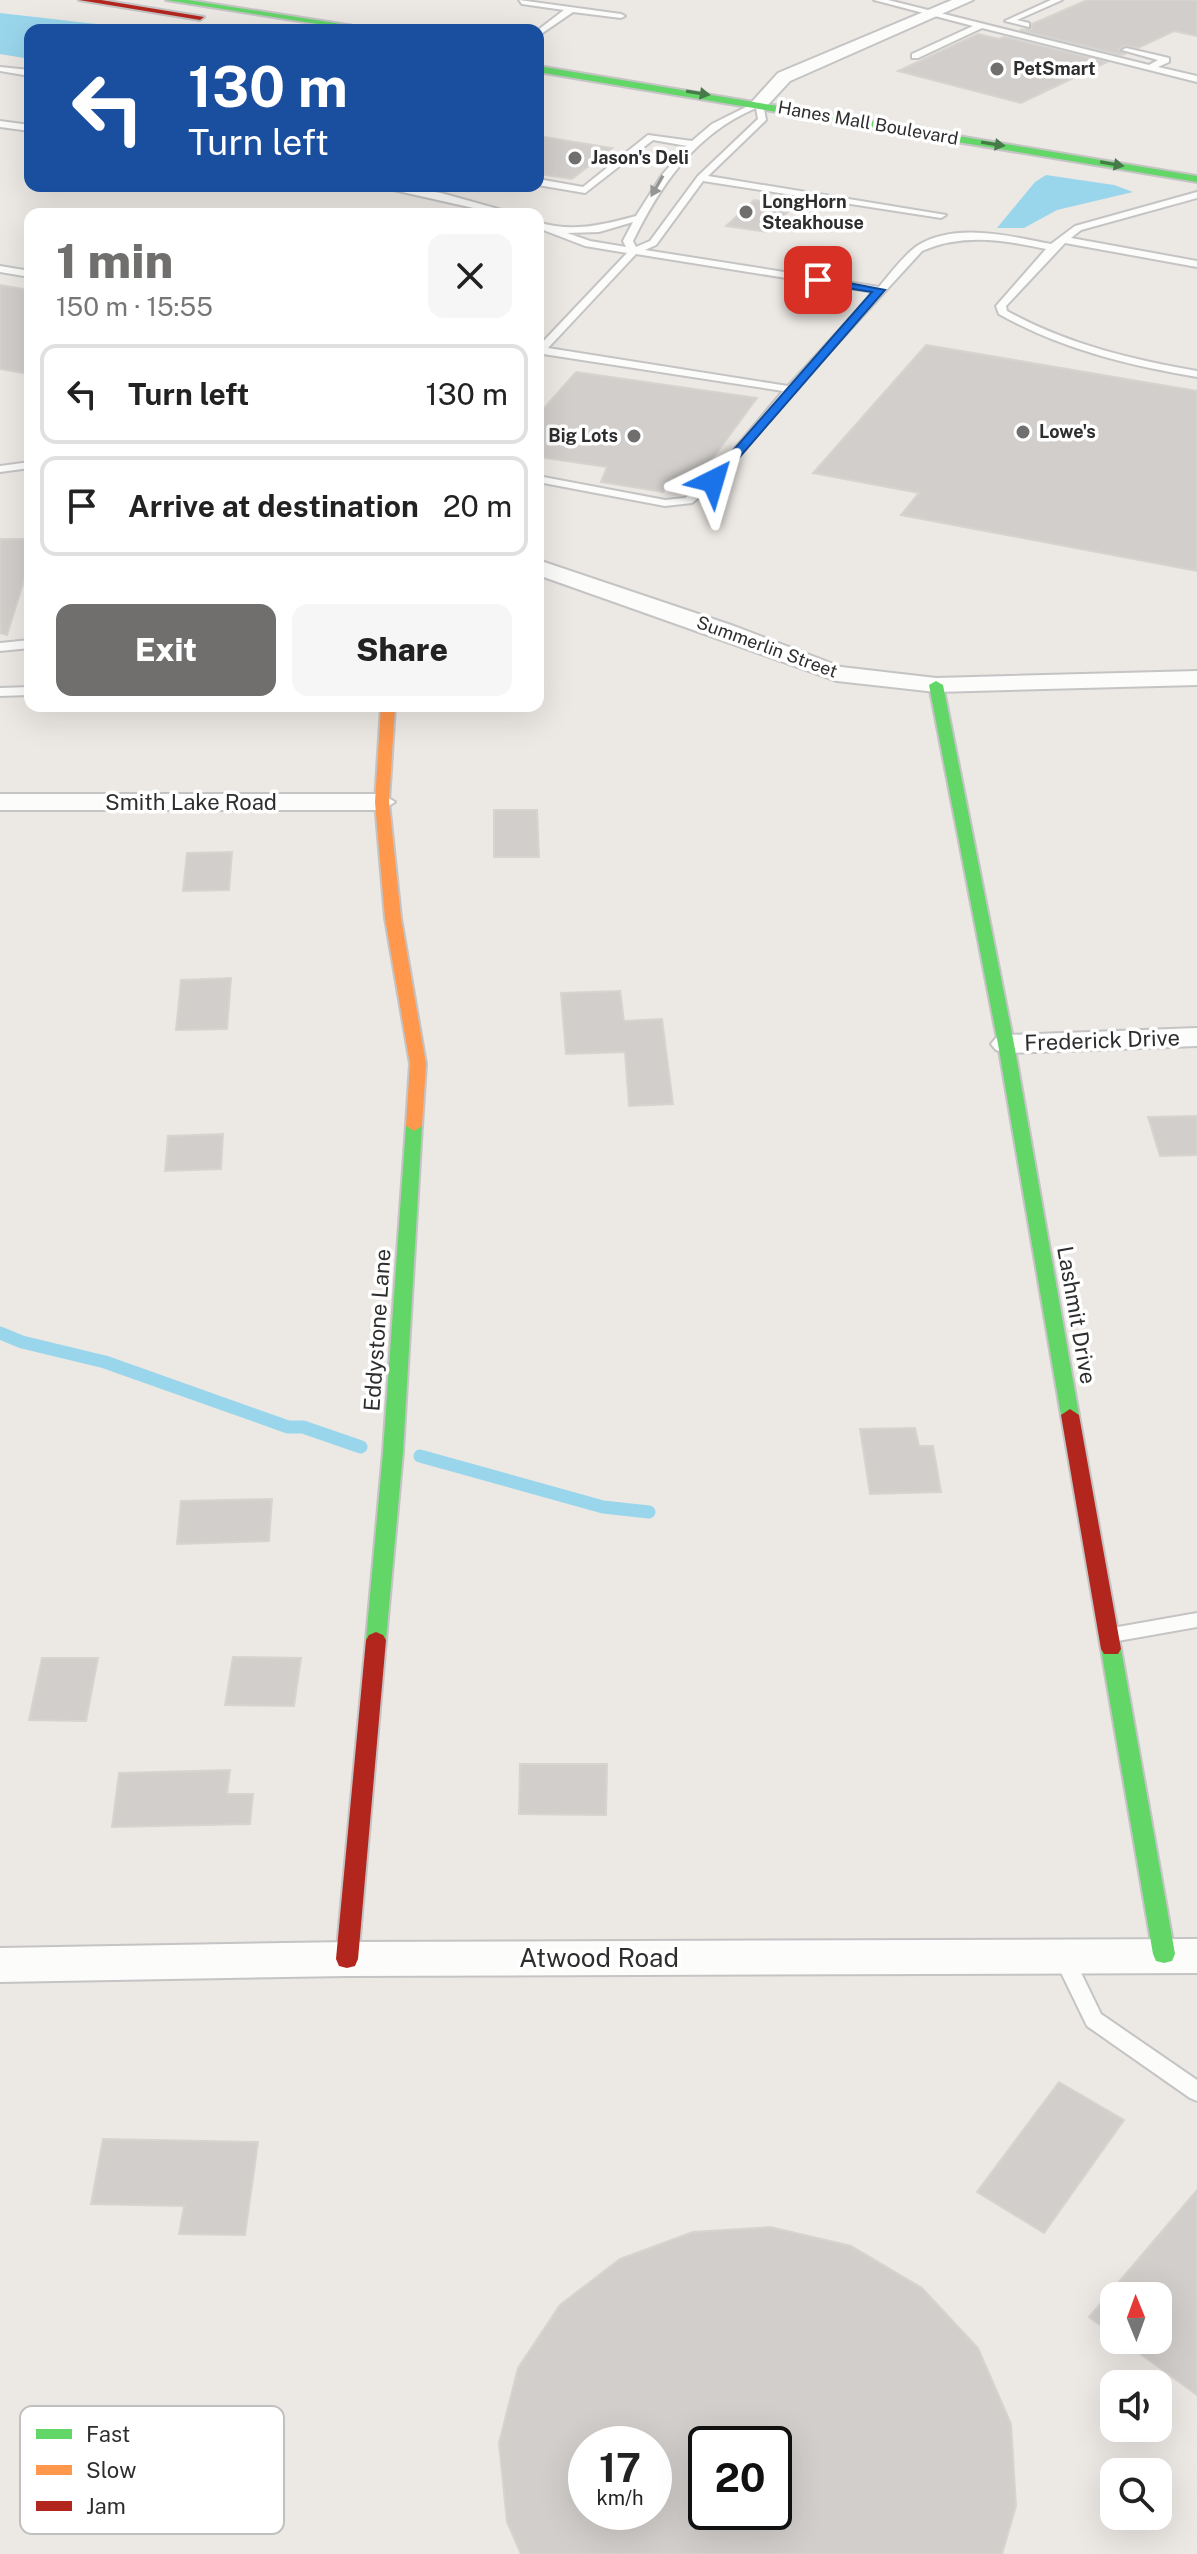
<!DOCTYPE html>
<meta charset="utf-8">
<style>
body{margin:0;font-family:"Public Sans",sans-serif;background:#f6f6f6;color:#222;height:100vh;display:flex;flex-direction:column;font-size:30px;white-space:nowrap}
*{box-sizing:border-box;margin:0}
p{font-size:26px;color:#767676}
.icon{flex:none;width:44px;height:44px;fill:none;stroke:currentColor;stroke-width:2;stroke-linecap:round;stroke-linejoin:round}
.map{position:relative;flex:1;overflow:hidden}
.panel{position:absolute;left:24px;top:208px;width:520px;height:504px;display:flex;flex-direction:column;background:#fff;border-radius:16px;box-shadow:0 8px 32px #0002}
.panel>*{flex:none}
.hud{position:absolute;left:24px;top:24px;width:520px;height:168px;border-radius:16px;box-shadow:0 8px 32px #0002;background:#1a4fa0;color:#fff;overflow:hidden}
.needle{width:52px;rotate:359deg}
.controls{position:absolute;left:1100px;top:2282px;display:grid;gap:16px}
.controls a{display:grid;place-items:center;width:72px;height:72px;border-radius:16px;background:#fff;box-shadow:0 8px 32px #0002;font-size:40px}
.speed{position:absolute;left:568px;top:2426px;display:flex;gap:16px;font-size:40px;font-weight:700;text-align:center}
.speed>*{display:grid;place-content:center;width:104px;height:104px;border-radius:50%;background:#fff;box-shadow:0 8px 32px #0002;line-height:1}
.speed small{font-size:20px;font-weight:400}
.speed .limit{border:4px solid #111;border-radius:12px;background:#fff;color:#111}
.pin{position:absolute;display:grid;place-items:center;width:68px;height:68px;color:#fff;margin:-34px;border-radius:16px;box-shadow:0 4px 12px #0006}
.me{position:absolute;width:88px;margin:-44px;rotate:40deg;stroke-linejoin:round;filter:drop-shadow(0 0 6px #0008)}
.turn{display:flex;align-items:center;gap:28px;height:168px;padding:0 32px;font-size:36px}
.turn .icon{width:104px;height:104px;stroke-width:2.5}
.turn b{display:block;font-size:56px;line-height:68px}
.round{display:grid;place-items:center;flex:none;width:84px;height:84px;border-radius:16px;background:#f6f6f6}
.headline{display:flex;align-items:center;justify-content:space-between;height:136px;padding:0 32px}
h1{font-size:48px;font-weight:800;line-height:60px;color:#706f6e}
.button{display:flex;gap:16px;margin-top:auto;padding:16px 32px}
.button a{flex:1;height:92px;border-radius:16px;background:#706f6e;color:#fff;font-size:32px;font-weight:800;line-height:92px;text-align:center}
.button a+a{background:#f6f6f6;color:#222}
ul{padding:0;list-style:none}
li{display:flex;align-items:center;gap:24px;height:100px;margin:0 16px 12px;padding:0 16px;border:4px solid #e0e0e0;border-radius:16px}
li div{flex:1}
li b{display:block;font-size:30px}
li em{font-style:normal}
.map>svg:first-child{display:block}
</style>
<div class="map">
<svg width="1197" height="2554" viewBox="0 0 1197 2554">
<rect width="100%" height="100%" fill="#ece8e4"/>
<path fill="#99d6ec" d="M0 13 149 30H30V59L0 54Z
M1046 175 1114 185 1133 192 1057 210 1024 228H997L1035 182Z"/>
<g fill="none" stroke-linecap="round" stroke-linejoin="round">
<path stroke="#99d6ec" stroke-width="13" d="M0 1333 22 1342 105 1362 288 1427H303L361 1447
M420 1456 603 1507 649 1512"/>
</g>
<path fill="#d1cecb" stroke="#d7d4d0" stroke-width="2" fill-rule="evenodd" d="M1087 0H1197V36L1174 31 1138 48 1125 45 1119 49 1125 54 1122 55 1020 30 1031 29 1032 24Z
M978 34 999 39 1004 37 1107 62 1021 103 898 71Z
M538 136 612 148 572 179 538 174Z
M754 200 794 206 767 232 726 226Z
M0 285 30 290V374L0 369Z
M926 345 1197 391V571L901 515 919 493 813 473Z
M576 372 757 398 696 481 672 478 663 492 601 482 607 467 538 457V415Z
M0 539H30V561L7 635 0 633Z
M494 810H537L539 857H494Z
M232 852 229 890 183 891 187 853Z
M231 978 227 1029 176 1030 181 980Z
M620 991 624 1021 662 1019 673 1104 629 1106 625 1052 566 1054 561 993Z
M1197 1116V1155L1160 1156 1148 1117Z
M223 1134 221 1169 165 1171 168 1136Z
M915 1428 919 1446H933L941 1492 870 1494 860 1429Z
M272 1499 269 1541 177 1544 181 1501Z
M233 1657 301 1658 294 1706 225 1705Z
M42 1658H98L86 1721 29 1720Z
M520 1764H607L606 1815 519 1814Z
M230 1770 227 1794H253L250 1824 112 1827 119 1773Z
M1059 2082 1124 2120 1044 2233 977 2192Z
M103 2139 258 2142 245 2235 179 2234 184 2206 91 2204Z
M1197 2190V2395L1121 2340H1158V2296H1114V2335L1089 2317Z
M770 2227 851 2246 922 2288 978 2348 1011 2424 1016 2506 1002 2554H521L507 2522 499 2443 518 2368 560 2305 620 2259 693 2232ZM586 2444H654V2512H586ZM706 2444H774V2512H706Z"/>
<g fill="none" stroke-linecap="round" stroke-linejoin="round">
<defs>
<path id="lane" d="M519 0 621 14 625 16 621 18 573 12 538 36V30L564 10 522 4Z
M874 0H888L1149 65 1158 60 1122 50 1126 48 1169 58V62L1158 67 1197 76V82L982 28 918 58H912V54L973 26Z
M1051 0H1062L1017 20 1029 23V27L1005 21Z
M272 26 276 28 274 30H265Z
M0 67 30 70V76L0 71Z
M756 102 763 104 766 120 708 176 946 215 941 218 703 181 656 245 645 250 879 287C890 274 903 256 917 246 955 222 1010 236 1051 244L1075 226 1197 192V198L1081 230 1071 238 1197 261V267L1065 243 1006 306 1007 311C1067 344 1129 359 1197 371V377C1127 365 1061 349 999 314L996 306 1046 249C1004 240 963 233 922 251L794 391 717 483 692 503 665 506 538 482V476L665 500 685 498 709 479 783 391 543 354 538 356V347L627 253 585 246 538 228V222C571 233 603 225 636 216L662 175 687 146 653 140 585 193 538 185V179L583 187 648 135 692 141 712 124ZM756 108 758 119 698 176 650 241 636 247 633 241C661 184 695 134 756 108ZM633 222 623 241 626 247 590 241 567 233 599 232ZM636 254 874 292 788 386 548 348Z
M0 121 30 125V131L0 127Z
M376 186H397L441 193 516 214H500Z
M0 266 30 271V277L0 272Z
M30 462V468L0 472V466Z
M30 640V648L0 651V643Z
M30 687V695L0 696V688Z
M1197 1613V1627L1112 1642 1106 1640 1103 1635 1106 1630 1112 1628Z
M1063 1948 1070 1950 1101 2014 1197 2080V2101L1190 2098 1087 2026 1053 1956 1056 1950Z"/>
<path id="street" d="M952 0H973L790 81 765 108 759 109 750 104 778 73Z
M538 560 734 626 841 667 936 678 1197 671V685L936 692 837 681 538 575Z
M0 794H382L395 802 382 810H0Z
M1197 1028V1046L1006 1053 996 1050 991 1044 996 1038 1006 1035Z
M1197 1939V1973L347 1976 0 1982V1948L347 1942Z"/>
<path id="fast" d="M166 0H188L379 30H356Z
M538 66 1197 176V182L538 72Z
M936 681 943 685 1014 1044 1079 1415 1070 1421 1061 1415 998 1044 929 685Z
M414 1121 422 1126 403 1452 386 1640 383 1645H369L366 1640 383 1452 406 1126Z
M1111 1641 1118 1644 1121 1649 1175 1954 1172 1961 1164 1963 1156 1961 1153 1954 1101 1649 1104 1644Z"/>
<path id="slow" d="M381 706H395L389 802 401 918 426 1064 422 1126 414 1131 406 1126 410 1064 385 918 375 802Z"/>
<path id="jam" d="M79 0H101L204 17 200 20Z
M1070 1409 1079 1415 1121 1649 1118 1654H1104L1101 1649 1061 1415Z
M376 1632 383 1635 386 1640 358 1959 355 1966 347 1968 339 1966 336 1959 366 1640 369 1635Z"/>
</defs>
<use href="#lane" stroke="#c5c4c5" stroke-width="4"/>
<use href="#street" stroke="#c5c4c5" stroke-width="4"/>
<use href="#fast" stroke="#c5c4c5" stroke-width="4"/>
<use href="#slow" stroke="#c5c4c5" stroke-width="4"/>
<use href="#jam" stroke="#c5c4c5" stroke-width="4"/>
<use href="#lane" fill="#fcfcfb" fill-rule="evenodd"/>
<use href="#street" fill="#fcfcfb" fill-rule="evenodd"/>
<use href="#fast" fill="#63d668" fill-rule="evenodd"/>
<use href="#slow" fill="#ff974d" fill-rule="evenodd"/>
<use href="#jam" fill="#b3261e" fill-rule="evenodd"/>
</g>
<defs><path id="oneway-solid" d="M-6-.8H1V-3.2L6.5 0L1 3.2V.8H-6Z" transform="scale(2)"/></defs>
<g fill="#467a48">
<use href="#oneway-solid" transform="translate(698 93) rotate(9)"/>
<use href="#oneway-solid" transform="translate(993 144) rotate(9)"/>
<use href="#oneway-solid" transform="translate(1112 164) rotate(10)"/>
</g>
<use fill="#959594" href="#oneway-solid" transform="translate(657 186) rotate(120)"/>
<path fill="#1a73e8" stroke="#114b97" stroke-width="2" d="M818 277 885 290 717 483H709V478L872 292 814 283Z"/>
<g fill="#706f6e" stroke="#fff" stroke-width="3">
<circle cx="997" cy="69" r="8"/>
<circle cx="575" cy="158" r="8"/>
<circle cx="746" cy="212" r="8"/>
<circle cx="1023" cy="432" r="8"/>
<circle cx="634" cy="436" r="8"/>
</g>
<g text-anchor="middle" stroke-width="7" stroke-linejoin="round" paint-order="stroke">
<g font-size="18" font-weight="bold" fill="#2e2e2e" stroke="#fff" text-anchor="start">
<text x="1013" y="75">PetSmart</text>
<text x="591" y="164">Jason's Deli</text>
<text x="762" y="208">LongHorn<tspan x="762" dy="21">Steakhouse</tspan></text>
<text x="1039" y="438">Lowe's</text>
<text x="618" y="442" text-anchor="end">Big Lots</text>
</g>
<g font-size="18" fill="#2e2e2e" stroke="#fff">
<text transform="translate(868 123) rotate(10)" y="6">Hanes Mall Boulevard</text>
<text transform="translate(767 647) rotate(20)" y="6">Summerlin Street</text>
</g>
<g font-size="22" fill="#2e2e2e" stroke="#fff">
<text x="191" y="810">Smith Lake Road</text>
<text transform="translate(1102 1040) rotate(-2)" y="8">Frederick Drive</text>
<text transform="translate(1077 1315) rotate(80)" y="8">Lashmit Drive</text>
<text transform="translate(377 1330) rotate(-86)" y="8">Eddystone Lane</text>
</g>
<g font-size="26" fill="#2e2e2e" stroke="#fff">
<text x="599" y="1967">Atwood Road</text>
</g>
</g>
<rect x="20" y="2406" width="264" height="128" rx="12" fill="#fff" stroke="#c0c0c0" stroke-width="2"/>
<rect x="36" y="2429" width="36" height="10" fill="#63d668"/>
<rect x="36" y="2465" width="36" height="10" fill="#ff974d"/>
<rect x="36" y="2501" width="36" height="10" fill="#b3261e"/>
<g font-size="22" fill="#2e2e2e">
<text x="86" y="2442">Fast</text>
<text x="86" y="2478">Slow</text>
<text x="86" y="2514">Jam</text>
</g>
</svg>
<div class="controls">
<a><svg class="needle" viewBox="-14 -14 28 28"><path d="M0-13l5 13h-10z" fill="#e53935"/><path d="M0 13l5-13h-10z" fill="#767676"/></svg></a>
<a><svg class="icon" aria-label="sound" viewBox="0 0 24 24"><path d="M4 9h4l5-4v14l-5-4H4zM17 9q2 3 0 6"/></svg></a>
<a><svg class="icon" aria-label="search" viewBox="0 0 24 24"><circle cx="10" cy="10" r="6"/><path d="M15 15l6 6"/></svg></a>
</div>
<div class="speed"><div>17<small>km/h</small></div><div class="limit">20</div></div>
<div class="pin" style="left:818px;top:280px;background:#d93025"><svg class="icon" aria-label="arrive" viewBox="0 0 24 24"><path d="M6 21V4h12l-3 4 3 4H6"/></svg></div>
<svg class="me" style="left:713px;top:481px" viewBox="-20 -20 40 40"><path d="M0-17L14 15 0 8-14 15z" fill="#1a73e8" stroke="#fff" stroke-width="4"/></svg>
<div class="hud">
<div class="turn"><svg class="icon" aria-label="left" viewBox="0 0 24 24"><path d="M17 20v-9H6M10 6l-5 5 5 5"/></svg><div><b>130 m</b>Turn left</div></div>
</div>
<section class="panel">
<div class="headline"><div><h1>1 min</h1><p>150 m · 15:55</p></div><a class="round"><svg class="icon" aria-label="close" viewBox="0 0 24 24"><path d="M6 6l12 12M18 6L6 18"/></svg></a></div>
<ul>
<li><svg class="icon" aria-label="left" viewBox="0 0 24 24"><path d="M17 20v-9H6M10 6l-5 5 5 5"/></svg><div><b>Turn left</b></div><em>130 m</em></li>
<li><svg class="icon" aria-label="arrive" viewBox="0 0 24 24"><path d="M6 21V4h12l-3 4 3 4H6"/></svg><div><b>Arrive at destination</b></div><em>20 m</em></li>
</ul>
<div class="button"><a>Exit</a><a>Share</a></div>
</section>
</div>
